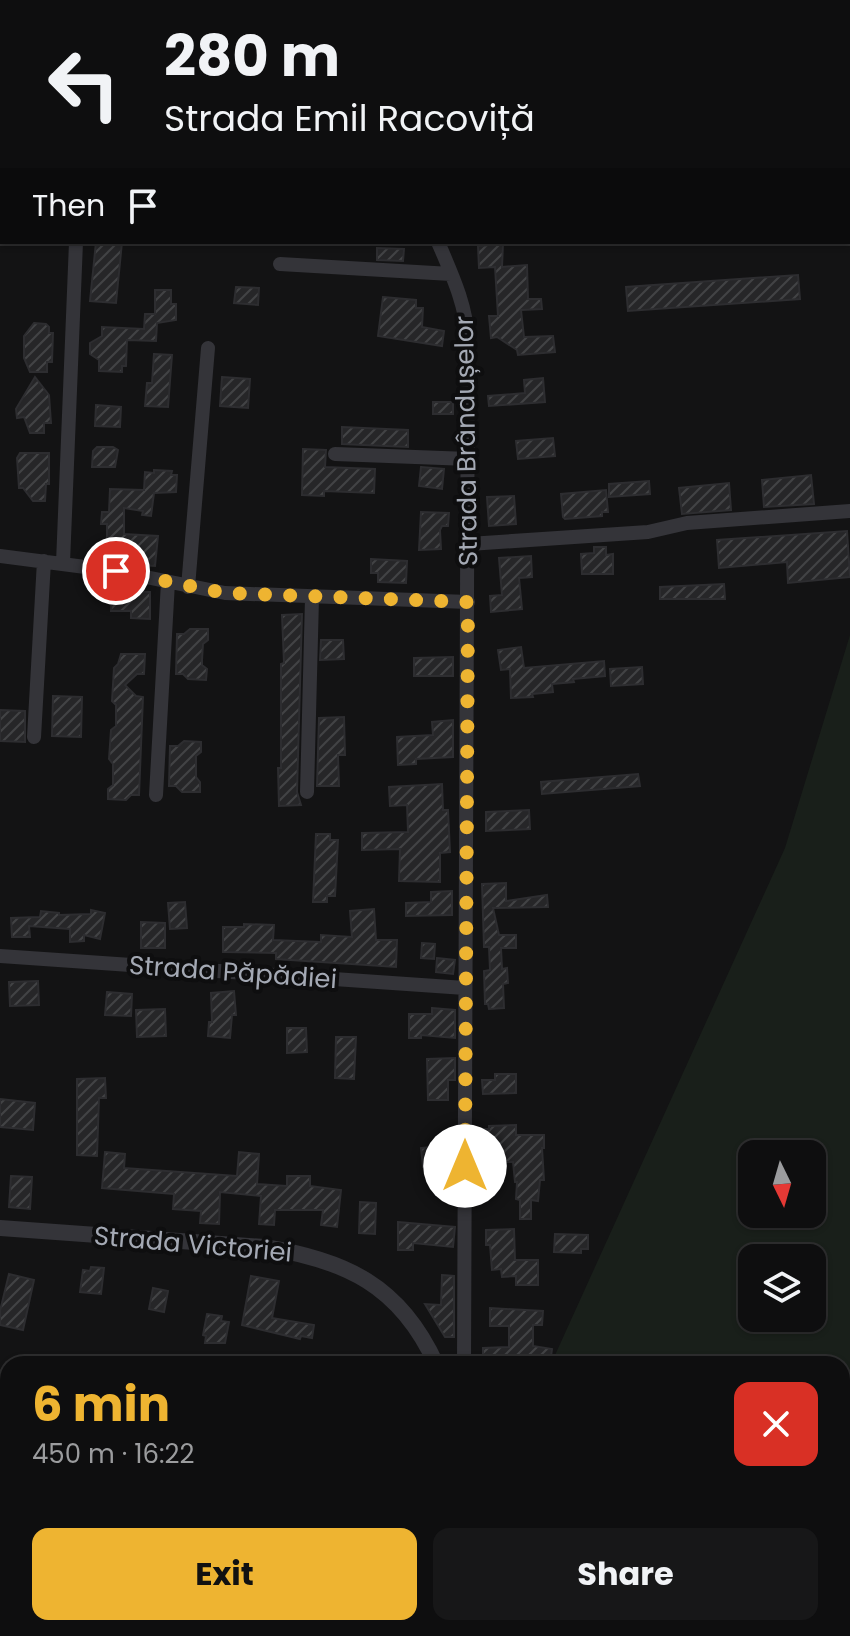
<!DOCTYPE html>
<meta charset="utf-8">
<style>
body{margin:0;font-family:Poppins,sans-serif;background:#171718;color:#f1f3f6;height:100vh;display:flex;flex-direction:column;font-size:30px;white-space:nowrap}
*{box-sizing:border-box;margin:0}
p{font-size:26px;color:#9b9c9e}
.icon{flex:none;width:44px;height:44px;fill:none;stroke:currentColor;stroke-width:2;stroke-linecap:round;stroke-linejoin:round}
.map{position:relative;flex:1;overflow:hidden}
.side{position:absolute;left:0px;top:1356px;width:850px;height:280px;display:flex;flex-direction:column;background:#0e0e0f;border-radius:24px 24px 0 0;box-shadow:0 2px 6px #0004,0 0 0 2px #2e2e2f}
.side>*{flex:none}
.top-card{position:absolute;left:0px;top:0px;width:850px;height:244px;box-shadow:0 2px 6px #0004,0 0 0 2px #2e2e2f;background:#0e0e0f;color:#f1f3f6;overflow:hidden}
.needle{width:52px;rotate:175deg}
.fabs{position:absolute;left:738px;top:1140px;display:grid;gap:16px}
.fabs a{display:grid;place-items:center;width:88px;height:88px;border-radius:16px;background:#0e0e0f;box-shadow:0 2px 6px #0004,0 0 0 2px #2e2e2f;font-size:40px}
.pin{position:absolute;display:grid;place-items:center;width:68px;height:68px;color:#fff;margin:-34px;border:4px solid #fff;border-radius:50%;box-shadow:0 2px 8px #0007}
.me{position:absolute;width:88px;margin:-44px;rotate:0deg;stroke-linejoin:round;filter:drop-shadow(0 0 6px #0008)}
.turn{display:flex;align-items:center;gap:28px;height:168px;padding:0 32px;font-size:36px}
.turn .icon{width:104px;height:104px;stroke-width:2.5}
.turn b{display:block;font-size:56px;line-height:68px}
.then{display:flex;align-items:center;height:76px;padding:0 32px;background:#0003;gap:16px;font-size:30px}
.round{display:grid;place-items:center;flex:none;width:84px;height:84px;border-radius:16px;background:#171718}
.head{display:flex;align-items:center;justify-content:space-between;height:136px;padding:0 32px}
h1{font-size:48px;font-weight:700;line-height:60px;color:#eeb431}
.cta{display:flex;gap:16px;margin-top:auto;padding:16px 32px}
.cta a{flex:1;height:92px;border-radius:16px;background:#eeb431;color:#111;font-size:32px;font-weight:700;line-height:92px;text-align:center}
.cta a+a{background:#171718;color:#f1f3f6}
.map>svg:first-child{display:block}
</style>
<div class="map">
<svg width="850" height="1636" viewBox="0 0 850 1636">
<defs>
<pattern id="building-hatch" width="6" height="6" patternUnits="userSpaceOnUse" patternTransform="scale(2)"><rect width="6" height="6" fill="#262628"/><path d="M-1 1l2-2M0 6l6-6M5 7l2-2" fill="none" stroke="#424345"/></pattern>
</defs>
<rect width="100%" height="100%" fill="#131314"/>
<path fill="#1f1f21" d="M431 0H850V204H848V2Z"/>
<path fill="#191f1a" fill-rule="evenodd" d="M850 635V1608H842V1364H551L785 848ZM752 1154H812V1214H752ZM752 1258H812V1318H752Z"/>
<path fill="url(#building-hatch)" stroke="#2d2d30" stroke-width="2" d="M96 242H122L116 303 90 301Z
M503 244 502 267 527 265 528 299H541L542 309 521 310 524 337 553 336 555 352 518 355 517 350 497 337 491 338 489 316H498L495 267 479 268 478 246Z
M377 248 404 249 403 261 377 260Z
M798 275 800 299 628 311 626 287Z
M236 287 259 288 258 305 234 303Z
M155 290H171V304H176V320L157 323 156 341 127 340 126 366H122V372L99 371V360L90 354V343L102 336V327L144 329 145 314H155Z
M383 297 416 300V308H423L422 327 444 331 442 346 378 336Z
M34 323 46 324 49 327V333H53L52 362H47V372H30L24 358V336Z
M154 354 172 355 168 407 145 406 147 383H152Z
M35 377 49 395 51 423H44V433H30L24 417 17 418 16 409Z
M222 377 250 379 248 408 220 406Z
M543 378 545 402 489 406 488 396 525 393 524 380Z
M433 402H453V414H433Z
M96 405 121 407 120 427 95 426Z
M342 427 408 430V447L342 444Z
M553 438 555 456 518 459 516 441Z
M97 447H113L118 450 115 467H92L93 451Z
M303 449 326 450 325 467 375 469 374 493 324 491V496L302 495Z
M20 453H49V484H46L45 501H33L23 488H19L17 458Z
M421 467 444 469 442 489 419 486Z
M154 470 172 471 171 475H177L176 492 154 493 151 516 142 515 143 511 124 508V534L158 536 155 566 138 565V550H107V524H101L102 512H109L110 489 144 490 145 472 154 473Z
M811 475 814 504 764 507 762 480Z
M649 481 650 494 609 497V484Z
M729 483 731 510 682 514 679 488Z
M606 490 608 512H602V516L565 519 563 517 561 494Z
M514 496 516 524 489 526 487 497Z
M421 512 449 513 448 526H442L440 530 441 549 419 550Z
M847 531 850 577 788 583 787 562 719 568 717 540Z
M594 547H606V555L613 554V574H582L581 554 594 553Z
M531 556 532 577 519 578 522 609 491 612 490 596 502 595 499 558Z
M371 559 407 561 406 583 378 582V573H371Z
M724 584 725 599H660V587Z
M112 591 150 592V619L131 618V611H111Z
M302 614 297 792 301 805 279 806 278 768H281V664L284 663 282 615Z
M190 629H208V640L203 644 202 660V665L207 669 206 680 188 679 183 674H176L177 634H184Z
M321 640H343L344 659 320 660Z
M521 647 524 668 604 661 605 676 573 679 574 682 552 684 553 692 532 694 533 697 511 698 510 669 501 670 498 650Z
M121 654H145L144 674H137L125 685 136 696 143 697 139 795H131L126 800 108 799V789L113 785V764L109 759 111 730 116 726V705L112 701 114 668 118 664Z
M453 657V676H414V658Z
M642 667 643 684 611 686 610 669Z
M53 696 82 697 81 737 52 736Z
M0 710 25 711V742L0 741Z
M344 717 345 755H338L339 786H317L319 718Z
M453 720V757L416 759V764L398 765 397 737 433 735 432 722Z
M184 741 201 742V752L196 756V777L200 782V792H182L176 786H169L170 746H178Z
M638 774 640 786 542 794 541 782Z
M442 784 443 810H448L450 852 440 853V882L399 881 400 849 362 850V833L408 832 407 805 390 806 389 787Z
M529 810 530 829 486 831V812Z
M316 834H330V840H338L335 896H327V902H313Z
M506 883V901L547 895 548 907 493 908 499 935H516V948H501L502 969 507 968 508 983 503 984 504 1008 489 1009 488 1004H485L484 971 490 970 489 947H484L482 884Z
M452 891V915L406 916V903L431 902V892Z
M185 902 187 928 170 929 168 903Z
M374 909 376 940H397L396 967 276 959V953L223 952V927H244V924L274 925 273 940 321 942V935L352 937 350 911Z
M91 910 105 913 100 939 84 935V941L70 942V929L29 926 30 937H12L11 918 40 917 41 911 59 913V915L91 914Z
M141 922 165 923V948H141Z
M422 943 435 944 434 959 421 958Z
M437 958 455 960 453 974 436 972Z
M38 981 39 1005 10 1006 9 982Z
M234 991 236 1015H232L230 1038 208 1036 209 1022H212L211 993Z
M107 992 132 994 131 1016 105 1015Z
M432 1008 455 1010V1038L421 1035V1038H409V1014H432Z
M165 1009 166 1036 137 1037 136 1010Z
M287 1028H306L307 1052 287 1053Z
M336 1037H356L354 1079 335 1078Z
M455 1058V1080H448V1100H428L427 1059Z
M495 1074H516V1093L483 1094 482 1080H495Z
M105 1078 106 1098H99L97 1156 77 1155V1079Z
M0 1099 35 1103 33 1130 0 1127Z
M516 1125V1135H544V1148H542L544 1180H540L538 1201 531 1200V1219H520V1200L516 1199 517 1182H515L513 1162H495V1149H482V1129H489V1126Z
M444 1145 447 1164 423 1167 421 1148Z
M105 1152 125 1154 124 1168 237 1176 239 1152 259 1154 257 1184 287 1186V1176H310V1186L341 1190 337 1227 321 1225 323 1210H275L274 1225 259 1224 261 1196 220 1192 219 1224 200 1223 201 1211 173 1209 174 1194 102 1188Z
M11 1176 32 1177 30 1209 9 1207Z
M360 1202 376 1203 375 1234 359 1233Z
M398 1222 455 1227 453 1247 413 1243V1250H398Z
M514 1229 515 1260H538V1285H516V1276L502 1277 501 1269 492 1270 490 1245H486V1230Z
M555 1234 588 1235V1249H581V1253L554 1252Z
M91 1267 104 1268 101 1294 80 1292 83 1270 90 1271Z
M9 1274 34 1280 23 1330 0 1325V1311Z
M442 1275 454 1276V1337H445L425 1304 441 1305Z
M251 1276 279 1281 272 1318 314 1325 312 1338 301 1336 300 1339 242 1325Z
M153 1288 168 1291 164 1312 149 1309Z
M490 1308 543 1311 542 1325H533V1346L552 1349 550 1364H483V1348L509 1347V1326H490Z
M207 1314 222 1316 221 1321 229 1322 225 1343H205L206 1336 203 1335Z"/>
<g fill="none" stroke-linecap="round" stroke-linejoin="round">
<path stroke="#343439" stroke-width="7" d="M476 0V2
M684 0V2
M822 2 823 0"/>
<path stroke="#343439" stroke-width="14" d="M271 0 283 2
M327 0 328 2
M848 206H850
M438 242C452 275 466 304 468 340L464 1364
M280 264 451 274
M335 454 469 459
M469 544 648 532 687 523 850 511
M0 556 116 571 225 593 468 602
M63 563 76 242
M188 587 208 348
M34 737 44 561
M307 792 312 598
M156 795 168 582
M0 956 465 988
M0 1420 8 1424
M620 1628 622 1636
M133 1636 138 1628
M250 1636 255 1628
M520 1636 533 1628"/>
<path stroke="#343439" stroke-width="16" d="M0 1228 264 1247C345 1260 400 1285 436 1364
M678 1628 724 1636"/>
</g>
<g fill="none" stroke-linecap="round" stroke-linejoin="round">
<path stroke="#eeb431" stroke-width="14" stroke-dasharray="0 25.2" d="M116 571 225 593 468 602 465 1166"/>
</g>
<g text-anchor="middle" stroke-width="8" stroke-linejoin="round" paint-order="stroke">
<g font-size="26" fill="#a4a9b4" stroke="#0e0e0f">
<text transform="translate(466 441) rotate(-91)" y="9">Strada Brândușelor</text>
<text transform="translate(233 972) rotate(4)" y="9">Strada Păpădiei</text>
<text transform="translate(193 1244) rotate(5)" y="9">Strada Victoriei</text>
</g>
</g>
</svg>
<div class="fabs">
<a><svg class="needle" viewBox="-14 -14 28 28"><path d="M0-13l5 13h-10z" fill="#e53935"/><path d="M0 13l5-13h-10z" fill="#9b9c9e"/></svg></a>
<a><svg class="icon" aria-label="layers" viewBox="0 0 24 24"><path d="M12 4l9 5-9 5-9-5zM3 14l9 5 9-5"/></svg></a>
</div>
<div class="pin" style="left:116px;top:571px;background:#d93025"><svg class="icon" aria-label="arrive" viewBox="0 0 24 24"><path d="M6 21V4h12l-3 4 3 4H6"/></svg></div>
<svg class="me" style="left:465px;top:1166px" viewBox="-20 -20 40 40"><circle r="19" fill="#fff"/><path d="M0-13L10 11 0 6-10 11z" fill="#eeb431"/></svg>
<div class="top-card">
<div class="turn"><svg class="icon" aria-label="left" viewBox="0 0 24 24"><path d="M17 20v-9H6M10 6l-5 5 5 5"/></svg><div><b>280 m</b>Strada Emil Racoviță</div></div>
<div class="then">Then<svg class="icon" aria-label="arrive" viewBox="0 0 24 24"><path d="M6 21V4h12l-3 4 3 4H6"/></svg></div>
</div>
<section class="side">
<div class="head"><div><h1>6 min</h1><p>450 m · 16:22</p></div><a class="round" style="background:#d93025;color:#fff"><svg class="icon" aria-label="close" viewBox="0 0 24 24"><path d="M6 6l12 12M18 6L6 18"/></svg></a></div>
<div class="cta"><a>Exit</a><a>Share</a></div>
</section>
</div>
